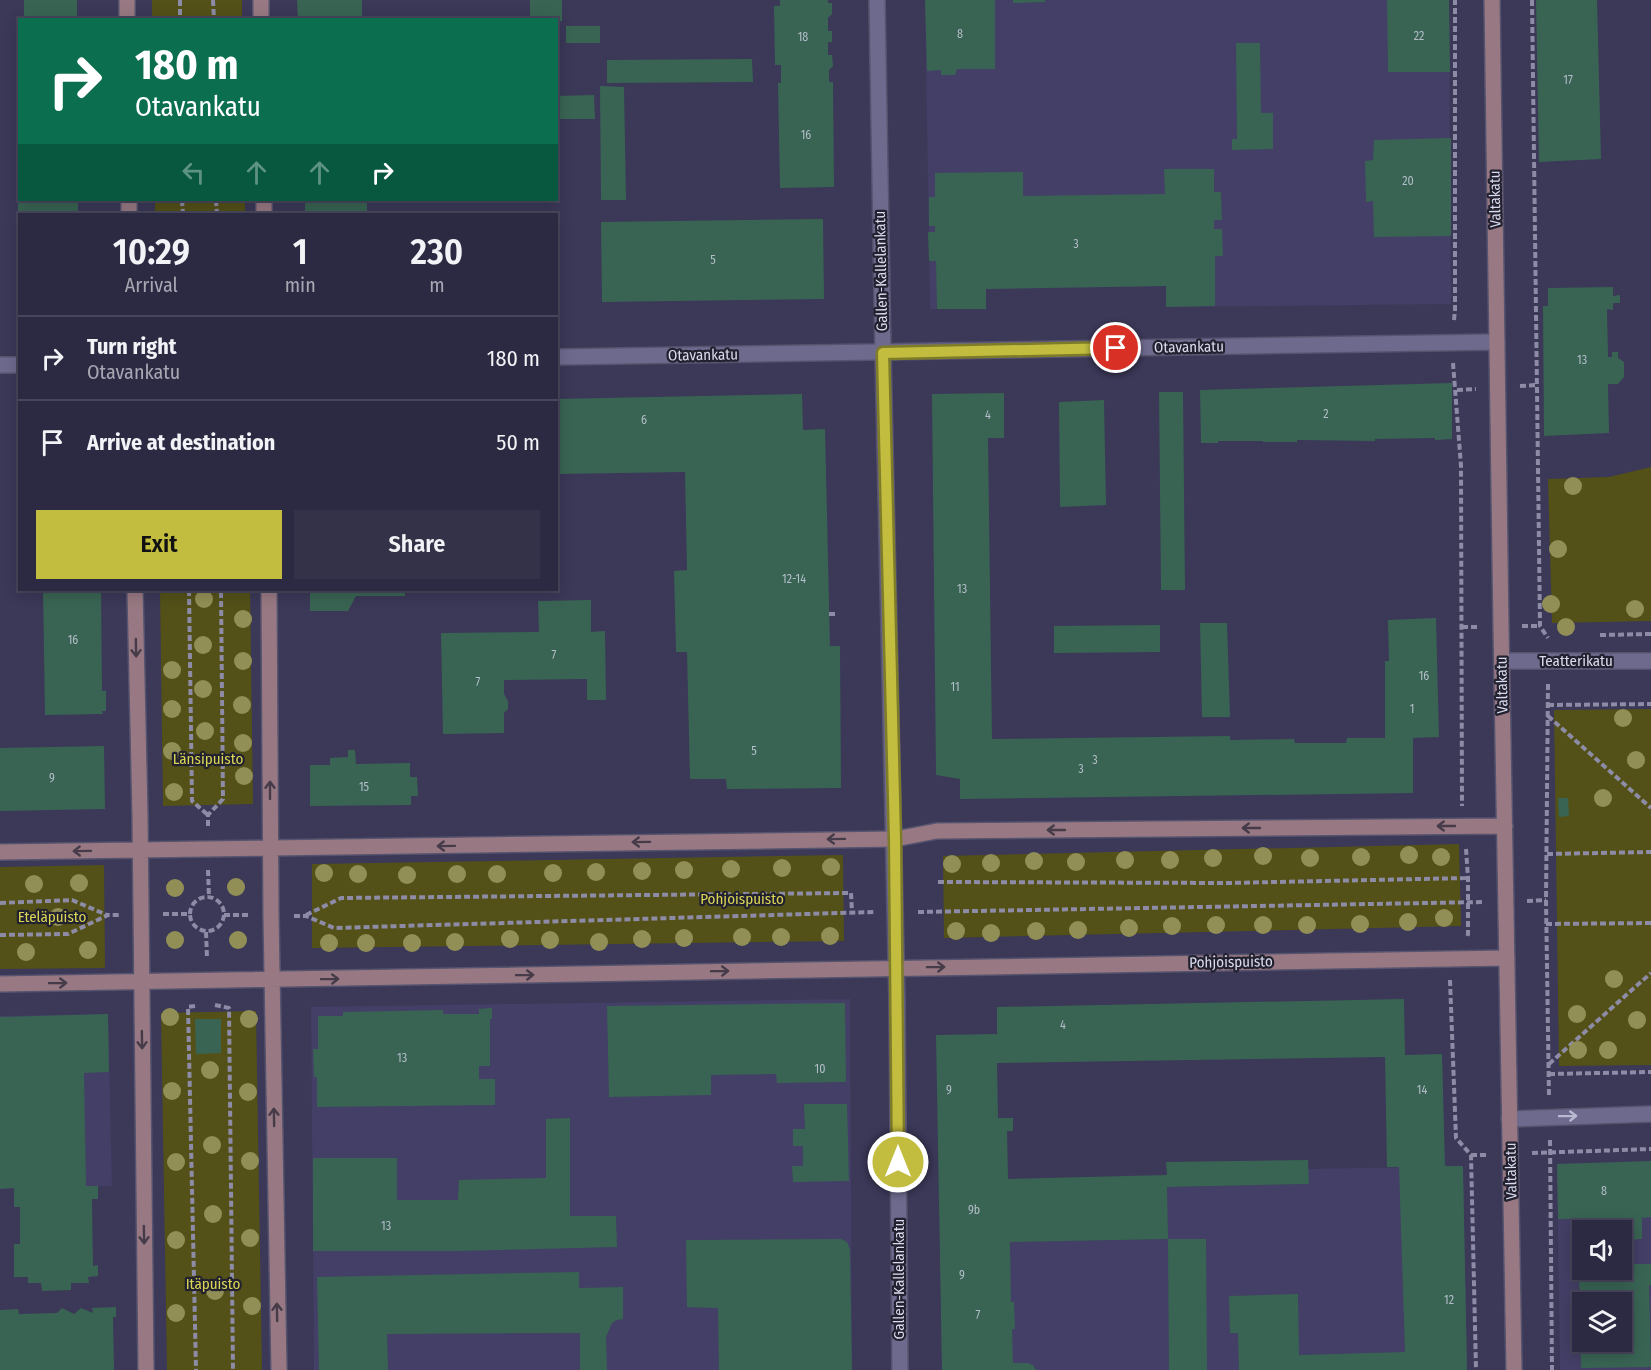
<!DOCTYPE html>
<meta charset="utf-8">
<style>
body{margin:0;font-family:"Fira Sans Condensed",sans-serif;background:#343249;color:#f1f3f6;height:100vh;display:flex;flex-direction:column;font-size:22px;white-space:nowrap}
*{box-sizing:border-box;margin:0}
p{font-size:20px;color:#a6a7b2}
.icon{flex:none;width:33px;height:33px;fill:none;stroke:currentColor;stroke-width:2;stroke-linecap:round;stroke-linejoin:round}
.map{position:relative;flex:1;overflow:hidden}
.details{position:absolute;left:18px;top:213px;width:540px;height:378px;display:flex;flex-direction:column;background:#2c2a42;border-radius:0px;box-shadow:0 3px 15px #0003,0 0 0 2px #48465b}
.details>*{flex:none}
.banner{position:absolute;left:18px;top:18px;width:540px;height:183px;border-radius:0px;box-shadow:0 3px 15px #0003,0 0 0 2px #48465b;background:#0b6e4f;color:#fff;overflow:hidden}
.tools{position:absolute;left:1572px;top:1220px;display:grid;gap:12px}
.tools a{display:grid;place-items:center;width:60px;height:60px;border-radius:0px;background:#2c2a42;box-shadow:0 3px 15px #0003,0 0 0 2px #48465b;font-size:30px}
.pin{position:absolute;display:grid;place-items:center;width:51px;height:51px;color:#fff;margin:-26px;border:3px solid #fff;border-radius:50%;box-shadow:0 2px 6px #0007}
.me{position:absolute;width:66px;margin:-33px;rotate:0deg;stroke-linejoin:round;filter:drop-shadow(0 0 4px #0008)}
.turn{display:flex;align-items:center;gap:21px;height:126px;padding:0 18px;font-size:27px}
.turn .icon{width:78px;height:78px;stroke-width:2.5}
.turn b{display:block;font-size:42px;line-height:51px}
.lanes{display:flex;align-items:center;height:57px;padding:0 18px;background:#0003;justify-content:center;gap:30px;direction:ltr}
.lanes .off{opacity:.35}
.eta{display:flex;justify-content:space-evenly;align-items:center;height:102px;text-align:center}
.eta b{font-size:36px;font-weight:600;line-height:42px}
.button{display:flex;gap:12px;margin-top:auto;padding:12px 18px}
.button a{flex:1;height:69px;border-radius:0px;background:#c2bd3f;color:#111;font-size:24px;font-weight:600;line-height:69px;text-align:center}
.button a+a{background:#343249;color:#f1f3f6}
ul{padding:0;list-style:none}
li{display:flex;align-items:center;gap:18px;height:84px;padding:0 18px;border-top:2px solid #48465b}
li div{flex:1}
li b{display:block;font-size:22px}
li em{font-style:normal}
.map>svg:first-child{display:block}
</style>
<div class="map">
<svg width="1651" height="1370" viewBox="0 0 1651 1370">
<rect width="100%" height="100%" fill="#3b3858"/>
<path fill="#433f66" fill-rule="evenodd" d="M925 0H1449L1451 304 1166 307V286L986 289V309H930Z
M850 999 852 1370H314L311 1007Z
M108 1014 112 1186 0 1189V1016Z
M1651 1161V1370H1560L1557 1164ZM1582 1230H1622V1269H1582ZM1582 1302H1622V1341H1582Z
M1463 1166 1467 1370H942L940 1243 1167 1239V1187L1309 1184 1308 1169Z"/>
<path fill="#535118" d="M152 0H242V19H152Z
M155 200H245V214H155Z
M1651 467V621L1552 623 1548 479 1609 477Z
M160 590H250L253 804 163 806Z
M1651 709V1065L1559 1066 1554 710Z
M1459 844 1461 926 944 938 943 856Z
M843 855 844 941 312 948V864Z
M104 865 105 968 0 969V867Z
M256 1011 262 1370H167L161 1013Z"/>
<path fill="#396453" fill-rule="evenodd" d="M24 0H77V20H24Z
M297 0H362V20H298Z
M530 0H562V21H556V20H530Z
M780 0H828V3H832V14L828 18V31H832V42H828V55H832L833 66 829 70V82H833L834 187 780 188 778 83H781V65H775L774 6H780Z
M925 0H995V69H957L955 75H941V70L927 71Z
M1013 0H1045V2L1013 3Z
M1387 0H1449L1450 72H1388Z
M1536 0H1597L1601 159 1539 162Z
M566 26H600V43H566Z
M1236 43H1260L1261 113H1273V149L1232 150V139H1237Z
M752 59 753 82 607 83V60Z
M600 86 624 87 626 200H601Z
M594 95 595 119H556V96Z
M17 97H20V137H17Z
M1451 138V236L1374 237 1373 201 1366 202 1365 161 1373 160 1374 140Z
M1164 169H1214V192H1221L1222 220H1214V229H1222L1223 256H1215V306L1166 307V286L986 289V309H937L936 261H929L928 232H935V226H929V197H935V173L1023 172V196L1165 194Z
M18 200H78V214H18Z
M305 200H367V214H305Z
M823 219 824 299 602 302 601 222Z
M1613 287V296L1620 295V303H1613V310L1607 309 1608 357H1612V352H1618V358L1624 362V377L1618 384H1608L1609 433 1544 436 1543 306H1548V288Z
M1452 383V439L1435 440V438L1375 439V441L1297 440V442H1263V441H1218V443H1201L1200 390Z
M1159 392H1183L1185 590H1161Z
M1004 393V438H988L992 739 1230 736V740L1294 739 1295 743H1346L1347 738H1385V661H1389L1388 620 1436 618 1439 737 1413 738V793L960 799V779L936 775 932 394Z
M802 394 803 430 825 429 830 646H840L841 788 727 789 726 779H690L687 652H676L674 571 687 570 685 472 556 474V399Z
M1104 400 1106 505 1060 507 1059 402Z
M43 590H101L102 691H106V711H102L103 714 45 715Z
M310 590H405V596H356L348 611H310Z
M591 600V632L605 631 606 700H587V679L504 680V694L508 701V709L504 713V733L443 734 441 633 539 632 538 601Z
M1200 623H1227L1230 717H1202Z
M1160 625V652L1054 653V626Z
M104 746 105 809 0 811V748Z
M348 750H355L356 764 410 763V777H417L418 796H411V805L310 806V765H330V758L348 757Z
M1558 798H1568L1569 816 1559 817Z
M1404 999 1405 1055 1442 1054 1445 1166H1463L1467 1370H1239L1238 1333H1230L1229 1296 1298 1294 1299 1355 1405 1352 1399 1167H1387L1385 1057 997 1063 998 1118H1013V1131H1007L1008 1179 1167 1175 1166 1162 1308 1160 1309 1184 1167 1187 1168 1239 1010 1242 1011 1302H1014L1015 1329H1012L1013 1363H1028L1033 1365 1036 1370H942L936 1035 997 1034V1007Z
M845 1003 846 1082 777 1083 776 1074 711 1075V1095L609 1097 607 1006Z
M492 1008V1019H490V1066H479V1079H495V1105L317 1107V1077H314L313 1049H318V1016H343V1012L443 1010V1014H479V1009Z
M108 1014 109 1072 84 1073 86 1186H98V1199H92L93 1266 98 1265V1276L88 1277 89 1283H71V1290L42 1291 41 1283H28V1277H14V1244H20V1207H14V1188L0 1189V1017Z
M195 1019H221V1053L196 1054Z
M804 1104H847L849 1181 793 1182 792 1166H803V1146H793V1129H805Z
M570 1118V1216H616L617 1247 458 1251H313V1158H397V1200H458L459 1180 546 1178V1119Z
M1651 1161V1217L1642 1218V1239L1622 1240V1230H1608L1607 1219H1558L1557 1164Z
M841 1239 847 1242 850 1250 852 1370H719L718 1308 687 1307 686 1240Z
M1168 1239H1206L1207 1370H1169Z
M1622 1264H1651V1285H1649L1651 1367 1581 1368 1579 1265H1582V1269H1622ZM1582 1302H1622V1341H1582Z
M579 1272V1288L623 1287V1319L617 1320 612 1323 606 1337 607 1370H580V1333L387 1334 388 1370H319L317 1277Z
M116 1307V1317H113L114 1370H0V1310L18 1309 19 1314 57 1313 62 1308 74 1314 81 1308 93 1313 92 1308Z"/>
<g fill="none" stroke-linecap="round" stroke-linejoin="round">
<defs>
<path id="street" d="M877 0 883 353 897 1000 900 1370
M556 357 1497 342
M0 365H20
M1502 661H1651
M1509 1119 1651 1114"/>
<path id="secondary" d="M127 0V20
M261 0V20
M1492 0 1501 627 1514 1370
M129 200V214
M264 200V214
M135 590 140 816 146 1370
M269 590 271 915 279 1370
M0 852 895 839 937 831 1505 826
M0 984 1507 958"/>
</defs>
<use href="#street" stroke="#56536e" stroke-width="18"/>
<use href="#secondary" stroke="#56536e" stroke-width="18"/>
<path stroke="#8d8ba5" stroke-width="4" stroke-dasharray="6 3" stroke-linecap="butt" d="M180 0V20
M213 0 214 20
M1532 0 1540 626 1548 638
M182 200 183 214
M216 200 217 214
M1454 320 1455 310V0
M1453 363 1461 466 1462 806
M1520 386 1537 385
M1457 390 1476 389
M189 590 192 801 208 815
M829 614H835
M1522 626H1540
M1462 627H1479
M1600 635 1651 634
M1548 684 1546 900 1549 1097
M1548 705 1651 704
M1548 716 1651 808
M208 826V815L223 799 221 590
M1466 849 1468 878V934L1467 937
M1547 854 1651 852
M208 870 209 897
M938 882 1227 883 1468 878
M190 914a17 17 0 1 1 34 0a17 17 0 1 1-34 0Z
M1527 901 1546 900
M0 903 72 900 107 915
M918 912 1483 902
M163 914H189
M224 915H250
M306 915 341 898 851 893 852 912
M294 916H306L334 928 874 912
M1546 924 1651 923
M206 932 207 958
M0 935 68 934 108 915H119
M1450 980 1456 1138 1471 1155 1476 1370
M215 1005 229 1008 233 1370
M195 1006 188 1007 196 1370
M1549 1064 1651 973
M1549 1074 1651 1072
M1550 1140 1552 1370
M1532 1153 1651 1149
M1471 1155H1488"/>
<use href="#street" stroke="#6d6a8e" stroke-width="15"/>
<use href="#secondary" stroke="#987983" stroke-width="15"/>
</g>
<g fill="#928f56">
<circle cx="1573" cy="486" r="9"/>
<circle cx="1558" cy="549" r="9"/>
<circle cx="204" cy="599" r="9"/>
<circle cx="1551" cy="604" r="9"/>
<circle cx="1635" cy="609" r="9"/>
<circle cx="243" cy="619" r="9"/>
<circle cx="1566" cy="627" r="9"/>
<circle cx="203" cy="645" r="9"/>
<circle cx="243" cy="661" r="9"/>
<circle cx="172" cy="670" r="9"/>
<circle cx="203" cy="689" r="9"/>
<circle cx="242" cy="705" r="9"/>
<circle cx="172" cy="709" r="9"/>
<circle cx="1623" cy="718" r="9"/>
<circle cx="205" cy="731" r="9"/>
<circle cx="243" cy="743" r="9"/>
<circle cx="172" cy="751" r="9"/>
<circle cx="1636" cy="760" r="9"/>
<circle cx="244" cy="776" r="9"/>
<circle cx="174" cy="792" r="9"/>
<circle cx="1603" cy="798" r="9"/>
<circle cx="1409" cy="855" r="9"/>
<circle cx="1263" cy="856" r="9"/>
<circle cx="1361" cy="857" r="9"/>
<circle cx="1441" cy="857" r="9"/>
<circle cx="1213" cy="858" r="9"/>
<circle cx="1310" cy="858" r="9"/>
<circle cx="1125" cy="860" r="9"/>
<circle cx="1170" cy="860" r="9"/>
<circle cx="1034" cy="861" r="9"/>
<circle cx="1076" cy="862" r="9"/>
<circle cx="991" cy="863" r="9"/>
<circle cx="952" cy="864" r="9"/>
<circle cx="831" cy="867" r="9"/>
<circle cx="782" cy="868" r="9"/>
<circle cx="731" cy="869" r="9"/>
<circle cx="684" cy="870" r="9"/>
<circle cx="642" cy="871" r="9"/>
<circle cx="596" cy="872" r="9"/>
<circle cx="324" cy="873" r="9"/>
<circle cx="553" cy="873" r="9"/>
<circle cx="358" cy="874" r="9"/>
<circle cx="457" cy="874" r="9"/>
<circle cx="497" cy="874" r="9"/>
<circle cx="407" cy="875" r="9"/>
<circle cx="79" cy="883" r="9"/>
<circle cx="34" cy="884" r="9"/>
<circle cx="236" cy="887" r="9"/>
<circle cx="175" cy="888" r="9"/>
<circle cx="58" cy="917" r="9"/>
<circle cx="1444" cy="918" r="9"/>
<circle cx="1408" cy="922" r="9"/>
<circle cx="1360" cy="924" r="9"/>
<circle cx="1216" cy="925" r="9"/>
<circle cx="1263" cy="925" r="9"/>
<circle cx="1307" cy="925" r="9"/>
<circle cx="1172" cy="926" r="9"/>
<circle cx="1129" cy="928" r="9"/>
<circle cx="1078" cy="930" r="9"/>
<circle cx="956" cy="931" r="9"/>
<circle cx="1036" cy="931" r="9"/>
<circle cx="991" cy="933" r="9"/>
<circle cx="830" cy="936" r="9"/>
<circle cx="742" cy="937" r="9"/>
<circle cx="781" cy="937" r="9"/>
<circle cx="684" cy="938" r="9"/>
<circle cx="510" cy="939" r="9"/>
<circle cx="642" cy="939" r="9"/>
<circle cx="175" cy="940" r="9"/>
<circle cx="238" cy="940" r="9"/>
<circle cx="550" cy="940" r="9"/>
<circle cx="455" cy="942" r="9"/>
<circle cx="599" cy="942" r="9"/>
<circle cx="329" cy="943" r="9"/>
<circle cx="366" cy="943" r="9"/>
<circle cx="412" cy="943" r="9"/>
<circle cx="88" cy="950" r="9"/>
<circle cx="26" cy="952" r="9"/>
<circle cx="1614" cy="979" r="9"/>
<circle cx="1577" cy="1014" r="9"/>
<circle cx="170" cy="1017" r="9"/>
<circle cx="249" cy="1019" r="9"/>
<circle cx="1637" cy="1020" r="9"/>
<circle cx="1578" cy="1050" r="9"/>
<circle cx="1608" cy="1050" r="9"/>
<circle cx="210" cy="1070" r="9"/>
<circle cx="172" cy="1091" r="9"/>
<circle cx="248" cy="1092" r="9"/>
<circle cx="212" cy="1145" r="9"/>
<circle cx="250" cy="1161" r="9"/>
<circle cx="176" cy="1162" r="9"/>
<circle cx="213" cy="1214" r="9"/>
<circle cx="250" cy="1238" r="9"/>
<circle cx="176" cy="1240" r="9"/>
<circle cx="215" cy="1291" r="9"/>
<circle cx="252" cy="1306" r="9"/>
<circle cx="176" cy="1313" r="9"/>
</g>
<defs><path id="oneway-shaft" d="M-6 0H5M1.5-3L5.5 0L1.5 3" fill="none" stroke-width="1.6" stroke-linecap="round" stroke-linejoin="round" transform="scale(1.5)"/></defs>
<g stroke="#453b49">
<use href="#oneway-shaft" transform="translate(136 648) rotate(89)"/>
<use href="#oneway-shaft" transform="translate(270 790) rotate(-90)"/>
<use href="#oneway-shaft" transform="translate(1446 826) rotate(180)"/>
<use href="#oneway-shaft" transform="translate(1251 828) rotate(180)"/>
<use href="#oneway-shaft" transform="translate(1056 830) rotate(180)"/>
<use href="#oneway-shaft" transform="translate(836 839) rotate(179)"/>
<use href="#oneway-shaft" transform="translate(641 842) rotate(179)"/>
<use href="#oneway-shaft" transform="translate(446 846) rotate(179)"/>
<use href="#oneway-shaft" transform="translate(82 851) rotate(179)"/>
<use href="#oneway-shaft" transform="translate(936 967) rotate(-1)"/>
<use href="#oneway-shaft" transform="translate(720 971) rotate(-1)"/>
<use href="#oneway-shaft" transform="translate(525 975) rotate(-1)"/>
<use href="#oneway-shaft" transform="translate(330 979) rotate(-1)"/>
<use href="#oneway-shaft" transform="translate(58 983) rotate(-1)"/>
<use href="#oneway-shaft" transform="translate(142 1040) rotate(89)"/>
<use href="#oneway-shaft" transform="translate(274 1117) rotate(-91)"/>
<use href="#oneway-shaft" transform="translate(144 1235) rotate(89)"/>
<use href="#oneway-shaft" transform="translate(277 1312) rotate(-91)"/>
</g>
<use stroke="#bab9d2" href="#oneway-shaft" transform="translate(1568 1116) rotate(-1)"/>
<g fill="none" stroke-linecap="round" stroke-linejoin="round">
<defs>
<path id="route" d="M898 1162 895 839 883 353 1116 348"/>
</defs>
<use href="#route" stroke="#7e7b29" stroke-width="15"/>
<use href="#route" stroke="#c2bd3f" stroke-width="10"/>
</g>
<g text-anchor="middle" stroke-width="4.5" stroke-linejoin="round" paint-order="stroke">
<g font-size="12" fill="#b2bdc8">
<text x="960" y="38">8</text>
<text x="1419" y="40">22</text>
<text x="803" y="41">18</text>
<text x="1568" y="84">17</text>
<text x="806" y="139">16</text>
<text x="1408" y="185">20</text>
<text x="1076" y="248">3</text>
<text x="713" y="264">5</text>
<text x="1582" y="364">13</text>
<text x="1326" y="418">2</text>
<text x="988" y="419">4</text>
<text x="644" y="424">6</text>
<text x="794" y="583">12-14</text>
<text x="962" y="593">13</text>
<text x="73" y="644">16</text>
<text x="554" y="659">7</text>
<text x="1424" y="680">16</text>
<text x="478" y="686">7</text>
<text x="955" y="691">11</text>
<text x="1412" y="713">1</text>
<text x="754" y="755">5</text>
<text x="1095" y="764">3</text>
<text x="1081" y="773">3</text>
<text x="52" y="782">9</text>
<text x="364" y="791">15</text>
<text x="1063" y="1029">4</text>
<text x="402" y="1062">13</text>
<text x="820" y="1073">10</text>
<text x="949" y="1094">9</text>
<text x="1422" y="1094">14</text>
<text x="1604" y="1195">8</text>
<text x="974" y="1214">9b</text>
<text x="386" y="1230">13</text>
<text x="962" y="1279">9</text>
<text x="1449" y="1304">12</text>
<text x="978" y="1319">7</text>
</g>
<g font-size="15" fill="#dbdbef" stroke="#222130">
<text transform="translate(1495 199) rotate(-91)" y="5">Valtakatu</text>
<text transform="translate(881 271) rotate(-91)" y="5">Gallen-Kallelankatu</text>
<text transform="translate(1189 347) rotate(-1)" y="5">Otavankatu</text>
<text transform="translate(703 355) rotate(-1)" y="5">Otavankatu</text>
<text x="1576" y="666">Teatterikatu</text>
<text transform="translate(1502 685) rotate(-91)" y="5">Valtakatu</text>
<text transform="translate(1231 962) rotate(-1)" y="5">Pohjoispuisto</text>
<text transform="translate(1511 1171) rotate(-91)" y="5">Valtakatu</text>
<text transform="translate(899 1279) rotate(-90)" y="5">Gallen-Kallelankatu</text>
</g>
<g font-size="15" fill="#dad654" stroke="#222130">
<text x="208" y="764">Länsipuisto</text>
<text x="742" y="904">Pohjoispuisto</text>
<text x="52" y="922">Eteläpuisto</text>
<text x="213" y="1289">Itäpuisto</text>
</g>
</g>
</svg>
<div class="tools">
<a><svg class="icon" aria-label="sound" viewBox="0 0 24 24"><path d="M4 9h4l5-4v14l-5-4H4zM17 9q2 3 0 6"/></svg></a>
<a><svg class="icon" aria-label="layers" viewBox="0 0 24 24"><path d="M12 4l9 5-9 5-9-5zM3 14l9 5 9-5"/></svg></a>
</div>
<div class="pin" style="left:1116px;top:348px;background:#d93025"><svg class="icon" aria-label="arrive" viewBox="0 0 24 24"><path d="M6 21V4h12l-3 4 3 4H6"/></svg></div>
<svg class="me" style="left:898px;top:1162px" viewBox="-20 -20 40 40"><circle r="17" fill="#c2bd3f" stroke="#fff" stroke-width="3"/><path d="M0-11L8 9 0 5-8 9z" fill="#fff"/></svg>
<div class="banner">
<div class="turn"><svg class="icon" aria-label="right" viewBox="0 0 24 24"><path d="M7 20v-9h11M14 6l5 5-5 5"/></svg><div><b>180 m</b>Otavankatu</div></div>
<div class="lanes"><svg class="icon off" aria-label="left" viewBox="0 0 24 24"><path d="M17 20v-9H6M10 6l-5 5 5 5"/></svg><svg class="icon off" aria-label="ahead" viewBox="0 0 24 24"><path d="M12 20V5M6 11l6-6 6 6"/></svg><svg class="icon off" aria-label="ahead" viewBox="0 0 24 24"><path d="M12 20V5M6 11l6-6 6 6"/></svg><svg class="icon" aria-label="right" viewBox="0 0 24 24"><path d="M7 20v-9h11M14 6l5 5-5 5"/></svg></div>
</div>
<section class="details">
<div class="eta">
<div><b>10:29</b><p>Arrival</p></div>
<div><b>1</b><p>min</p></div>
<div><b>230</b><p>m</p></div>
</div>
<ul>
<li><svg class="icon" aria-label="right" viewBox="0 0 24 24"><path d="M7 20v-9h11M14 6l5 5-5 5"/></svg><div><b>Turn right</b><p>Otavankatu</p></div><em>180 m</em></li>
<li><svg class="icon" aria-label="arrive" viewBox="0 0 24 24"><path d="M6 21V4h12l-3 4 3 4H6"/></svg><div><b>Arrive at destination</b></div><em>50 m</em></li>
</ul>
<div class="button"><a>Exit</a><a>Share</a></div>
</section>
</div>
